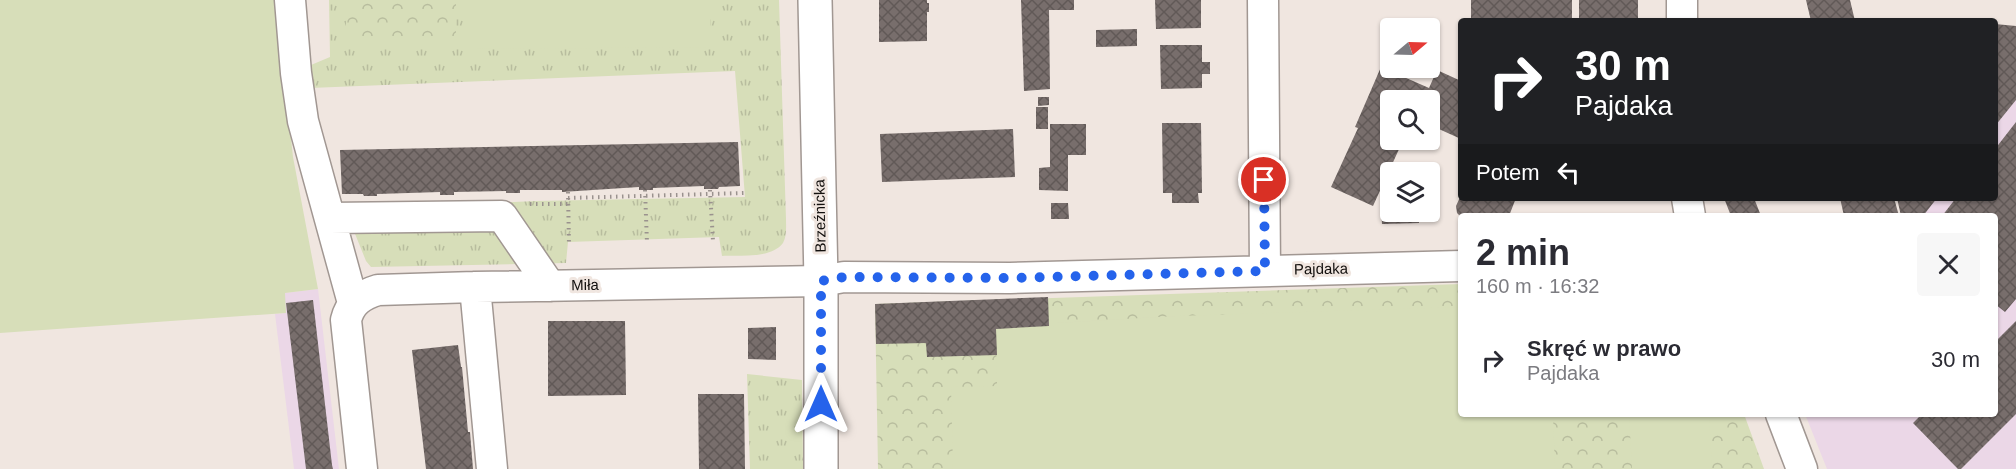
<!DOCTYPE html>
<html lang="pl">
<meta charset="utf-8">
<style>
body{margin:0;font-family:Helvetica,sans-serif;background:#f7f7f7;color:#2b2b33;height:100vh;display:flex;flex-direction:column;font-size:22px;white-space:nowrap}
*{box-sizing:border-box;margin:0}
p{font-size:20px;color:#7c7c81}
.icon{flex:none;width:33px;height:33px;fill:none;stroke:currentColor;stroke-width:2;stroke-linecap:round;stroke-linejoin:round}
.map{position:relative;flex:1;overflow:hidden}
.drawer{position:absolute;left:1458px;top:213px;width:540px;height:204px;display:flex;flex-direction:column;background:#fff;border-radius:6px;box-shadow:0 2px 4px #0004}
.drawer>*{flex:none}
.guide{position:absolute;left:1458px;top:18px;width:540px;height:183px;border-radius:6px;box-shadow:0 2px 4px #0004;background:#202124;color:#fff;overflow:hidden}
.needle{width:39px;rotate:71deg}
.fabs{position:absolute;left:1380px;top:18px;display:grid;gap:12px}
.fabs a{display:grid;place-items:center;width:60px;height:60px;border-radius:6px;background:#fff;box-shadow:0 2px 4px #0004;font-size:30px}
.pin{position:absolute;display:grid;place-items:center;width:51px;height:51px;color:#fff;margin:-26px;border:3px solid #fff;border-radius:50%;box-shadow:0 2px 6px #0007}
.me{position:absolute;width:66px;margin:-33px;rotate:0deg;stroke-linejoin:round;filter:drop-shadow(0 0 4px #0008)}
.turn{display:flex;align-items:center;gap:21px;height:126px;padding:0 18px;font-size:27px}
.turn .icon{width:78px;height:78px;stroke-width:2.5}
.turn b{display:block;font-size:42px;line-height:51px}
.then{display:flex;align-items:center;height:57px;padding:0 18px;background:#0003;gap:12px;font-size:22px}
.round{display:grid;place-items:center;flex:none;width:63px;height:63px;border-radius:6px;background:#f7f7f7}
.overview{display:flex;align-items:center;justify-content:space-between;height:102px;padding:0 18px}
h1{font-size:36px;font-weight:700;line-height:45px}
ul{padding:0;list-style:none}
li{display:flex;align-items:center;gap:18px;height:90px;padding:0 18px}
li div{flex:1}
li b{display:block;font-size:22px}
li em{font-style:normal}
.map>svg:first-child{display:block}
</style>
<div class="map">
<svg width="2016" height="469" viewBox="0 0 2016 469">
<defs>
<pattern id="grass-tufts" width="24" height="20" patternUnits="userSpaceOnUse" patternTransform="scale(1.5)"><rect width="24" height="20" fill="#d7deb9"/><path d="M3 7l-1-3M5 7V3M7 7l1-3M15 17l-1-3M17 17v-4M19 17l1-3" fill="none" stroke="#b8bd9e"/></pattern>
<pattern id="park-crowns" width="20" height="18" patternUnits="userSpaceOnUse" patternTransform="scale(1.5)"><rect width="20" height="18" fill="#d7deb9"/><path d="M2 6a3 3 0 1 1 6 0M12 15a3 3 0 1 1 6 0" fill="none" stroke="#b8bd9e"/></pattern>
<pattern id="building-cross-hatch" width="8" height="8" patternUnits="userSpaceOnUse" patternTransform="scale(1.5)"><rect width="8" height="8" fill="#786e6c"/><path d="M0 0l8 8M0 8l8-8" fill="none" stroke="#615957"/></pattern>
</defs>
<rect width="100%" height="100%" fill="#f0e6e0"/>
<path fill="#ebd7e7" d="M2016 95V469H1827L1805 414H1995V216H1923L1936 198H1995V122Z
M318 289 339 469H294L275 314 285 313V293Z"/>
<path fill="url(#grass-tufts)" d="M329 0H779L786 219C786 226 787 236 783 243 771 259 740 255 722 256L719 237 568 242 566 263 371 267 366 261 345 209 536 201 745 197 735 71 310 88 311 65 330 57Z
M747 374 802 380 803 469H750Z"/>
<path fill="url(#park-crowns)" d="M346 0H456V41L346 42Z
M1461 284V414H1744L1764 469H878L875 304Z"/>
<path fill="#d7deb9" d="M0 0H276L293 157 318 289 285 293 286 313 0 333Z
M470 0H710V47L470 49Z
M1461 307V414H1553L1555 469H953L951 387 997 386 996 329 1056 326V323L1175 316Z
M1629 414H1709L1712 469H1632Z"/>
<path fill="url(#building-cross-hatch)" d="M879 0H927V3H929V12H927V41L879 42Z
M1021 0H1074V10H1049L1050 89 1024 91Z
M1155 0H1201V28L1156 29Z
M1471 0H1572V21H1471Z
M1579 0H1638V21H1579Z
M1806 0H1850L1855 21H1811Z
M1995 24 2016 26V100L1995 126Z
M1137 29V46L1096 47V30Z
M1160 45H1202V62H1210V74H1202V88L1161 89Z
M1381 67 1429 88 1437 70 1461 81V139L1430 125V100H1390V140H1405L1402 147H1400L1373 206 1331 187 1358 128 1355 127Z
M1038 97H1049V105L1038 106Z
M1036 107H1048V129H1036Z
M2016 122V299L2005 312 1995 304V216H1942L1956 198H1995V149Z
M1162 123H1201L1202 193H1198L1199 203H1172V193H1163Z
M1050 124H1086V155H1068V191L1039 190V168L1050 167Z
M1013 129 1015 177 882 182 880 134Z
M738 142 740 186 719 187 718 189H704V186L653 188V190H639V187L562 192V190H520V193H506V191L454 192V195H440V192L377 194V196H364L363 194H342L340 150Z
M1380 190H1390V212H1419V223L1382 224Z
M1461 195V198H1516L1509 216 1461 217 1457 213 1456 206Z
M1724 198H1754L1761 216H1731Z
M1840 198H1894L1899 216H1844Z
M1897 198H1937L1923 216H1901Z
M1051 203H1068L1069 219H1051Z
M1048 297 1049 326 996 329 997 355 927 357 926 343 876 344 875 304Z
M313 300 332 465 333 469H306L286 303Z
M548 321H625L626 395 548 396Z
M2016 321V414L1961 469H1958L1913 423 1922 414H1995V342Z
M776 327V360L748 359V328Z
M458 345 461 367H462L468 432H470L473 469H426L412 350Z
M698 394H744L745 469H699Z"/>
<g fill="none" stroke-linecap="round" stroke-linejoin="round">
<defs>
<path id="street" d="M290 0 296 73 303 121 353 303
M1263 0 1265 271
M1682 0V21
M1687 198 1690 216
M330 218 502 216 550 286
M475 287 492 469
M1781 414 1802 469
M362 469 346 320C350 303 361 295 378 290L475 287 821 281 844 277 1010 278 1461 266"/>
<path id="primary" d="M815 0 821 281V469"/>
</defs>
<use href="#street" stroke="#a19792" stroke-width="33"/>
<use href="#primary" stroke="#a19792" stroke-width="36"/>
<path stroke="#9a928e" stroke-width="4" stroke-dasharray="1.5 4.5" stroke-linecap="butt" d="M645 190 647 243
M710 190 713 241
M568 192 569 245
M568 198 744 193
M530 204H568"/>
<use href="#street" stroke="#fff" stroke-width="30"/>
<use href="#primary" stroke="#fff" stroke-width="33"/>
</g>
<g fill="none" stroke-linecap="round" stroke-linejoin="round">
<path stroke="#2563eb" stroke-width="10" stroke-dasharray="0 18" d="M821 404V281L844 277 1010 278 1265 271 1264 180"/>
</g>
<g text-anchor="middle" stroke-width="6" stroke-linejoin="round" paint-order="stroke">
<g font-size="15" fill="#13100e" stroke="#f0e6e0">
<text transform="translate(820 216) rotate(-91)" y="5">Brzeźnicka</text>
<text transform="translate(1321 269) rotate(-1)" y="5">Pajdaka</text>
<text transform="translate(585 285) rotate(-1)" y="5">Miła</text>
</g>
</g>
</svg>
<div class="fabs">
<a><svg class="needle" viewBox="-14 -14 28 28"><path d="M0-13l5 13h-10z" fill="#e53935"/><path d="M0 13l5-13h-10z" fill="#7c7c81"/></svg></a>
<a><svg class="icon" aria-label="search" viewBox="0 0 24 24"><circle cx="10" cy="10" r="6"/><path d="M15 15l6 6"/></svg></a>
<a><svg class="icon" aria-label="layers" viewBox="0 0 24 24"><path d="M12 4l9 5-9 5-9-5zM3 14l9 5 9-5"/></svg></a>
</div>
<div class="pin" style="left:1264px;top:180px;background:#d93025"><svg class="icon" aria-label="arrive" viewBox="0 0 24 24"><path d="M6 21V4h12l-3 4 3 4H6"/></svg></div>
<svg class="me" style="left:821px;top:404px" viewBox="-20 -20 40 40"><path d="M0-17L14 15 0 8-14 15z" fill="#2563eb" stroke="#fff" stroke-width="4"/></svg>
<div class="guide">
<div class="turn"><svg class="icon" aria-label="right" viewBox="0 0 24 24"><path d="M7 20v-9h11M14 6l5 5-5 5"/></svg><div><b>30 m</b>Pajdaka</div></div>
<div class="then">Potem<svg class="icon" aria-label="left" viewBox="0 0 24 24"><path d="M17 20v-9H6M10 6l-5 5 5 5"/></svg></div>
</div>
<section class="drawer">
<div class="overview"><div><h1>2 min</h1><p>160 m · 16:32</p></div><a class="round"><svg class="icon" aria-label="close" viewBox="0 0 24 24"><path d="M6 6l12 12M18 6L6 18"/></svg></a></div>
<ul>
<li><svg class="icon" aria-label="right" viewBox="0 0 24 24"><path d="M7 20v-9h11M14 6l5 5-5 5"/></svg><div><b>Skręć w prawo</b><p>Pajdaka</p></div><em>30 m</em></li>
</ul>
</section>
</div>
